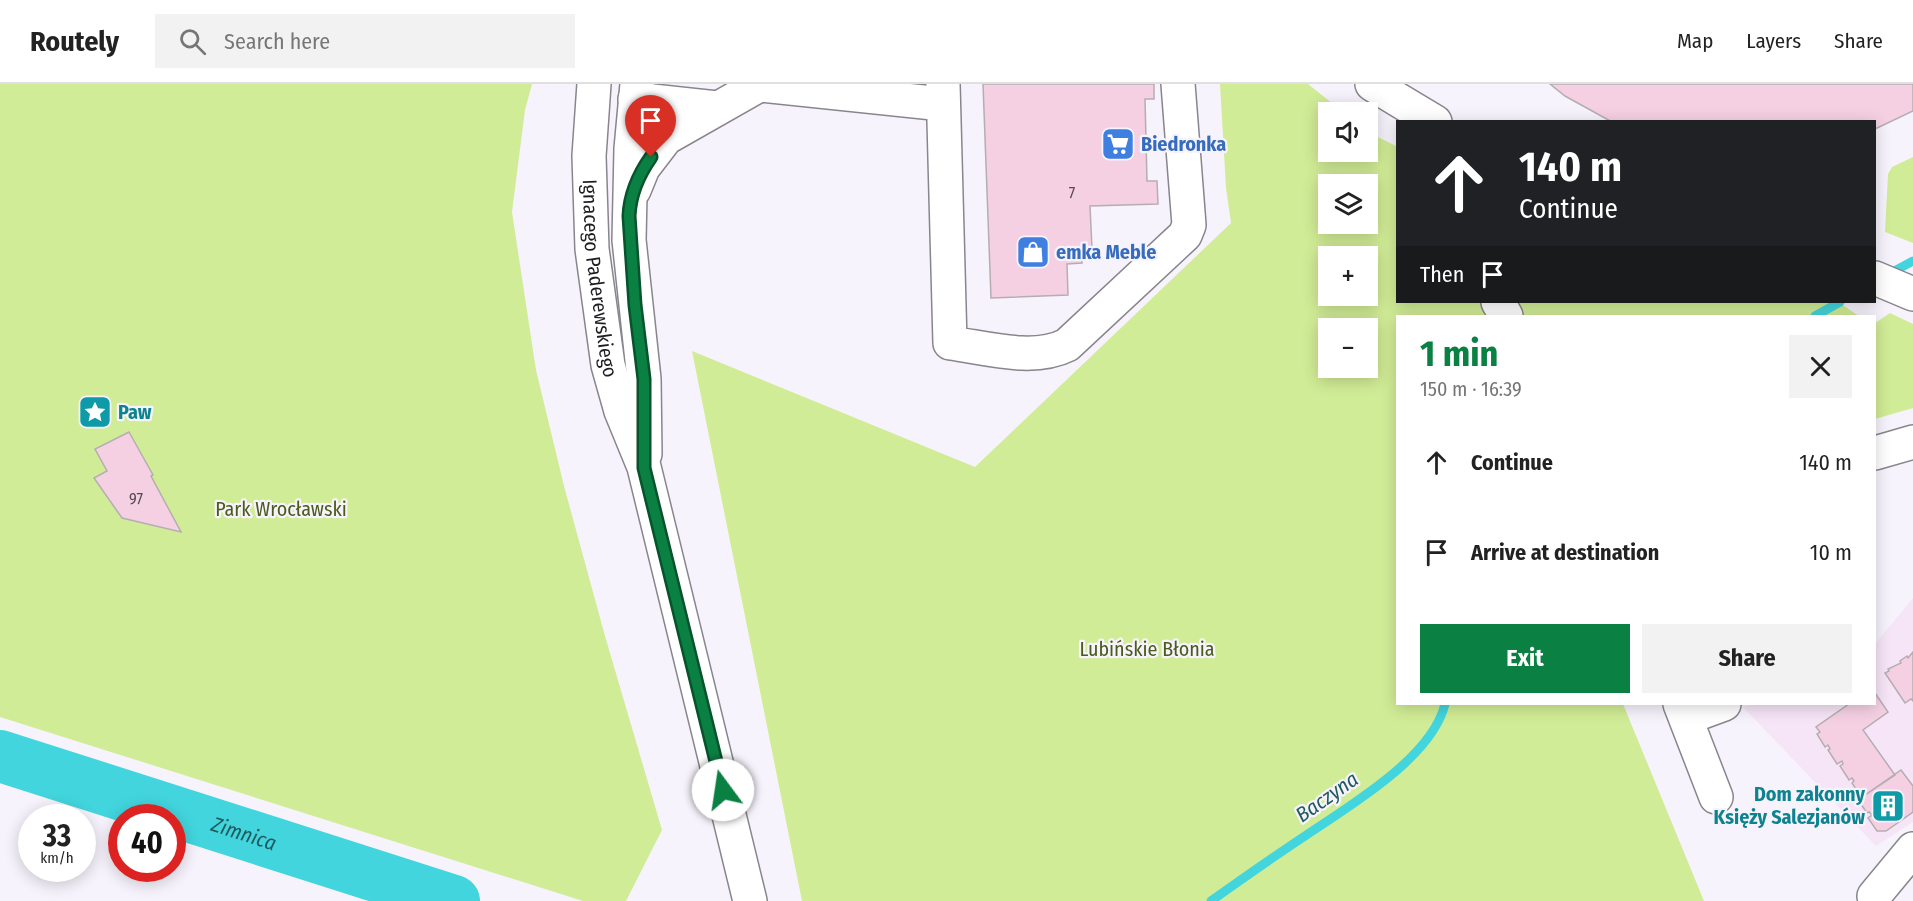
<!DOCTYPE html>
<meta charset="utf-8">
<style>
body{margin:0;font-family:"Fira Sans Condensed",sans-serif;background:#f2f2f2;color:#222;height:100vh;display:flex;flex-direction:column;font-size:22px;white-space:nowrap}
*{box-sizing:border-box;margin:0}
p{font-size:20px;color:#767676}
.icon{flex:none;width:33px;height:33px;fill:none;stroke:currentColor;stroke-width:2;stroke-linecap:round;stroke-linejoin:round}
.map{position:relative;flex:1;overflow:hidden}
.sheet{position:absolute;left:1396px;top:231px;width:480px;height:390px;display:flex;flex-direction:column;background:#fff;border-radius:0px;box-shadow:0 3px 15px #0003}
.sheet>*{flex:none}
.top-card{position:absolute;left:1396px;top:36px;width:480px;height:183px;border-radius:0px;box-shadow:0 3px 15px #0003;background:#202124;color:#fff;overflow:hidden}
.fabs{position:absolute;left:1318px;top:18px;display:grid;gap:12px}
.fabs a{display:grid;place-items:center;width:60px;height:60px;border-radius:0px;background:#fff;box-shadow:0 3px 15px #0003;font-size:30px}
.speed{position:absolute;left:18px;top:720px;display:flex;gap:12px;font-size:30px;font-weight:700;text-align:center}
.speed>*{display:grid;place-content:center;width:78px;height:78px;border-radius:50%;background:#fff;box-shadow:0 3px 15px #0003;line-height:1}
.speed small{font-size:15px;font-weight:400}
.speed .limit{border:9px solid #d22;background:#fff;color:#111}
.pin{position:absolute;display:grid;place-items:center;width:51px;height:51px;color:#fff;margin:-62px -26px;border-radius:50% 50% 50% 0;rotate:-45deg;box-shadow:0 0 6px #0007}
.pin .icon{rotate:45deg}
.me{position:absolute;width:66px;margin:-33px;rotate:346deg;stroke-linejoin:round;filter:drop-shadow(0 0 4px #0008)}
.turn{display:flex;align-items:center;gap:21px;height:126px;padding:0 24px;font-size:27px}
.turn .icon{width:78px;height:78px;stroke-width:2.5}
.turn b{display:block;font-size:42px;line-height:51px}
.then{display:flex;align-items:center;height:57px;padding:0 24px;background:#0003;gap:12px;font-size:22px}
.round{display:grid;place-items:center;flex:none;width:63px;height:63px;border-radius:0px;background:#f2f2f2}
.headline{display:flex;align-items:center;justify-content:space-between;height:102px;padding:0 24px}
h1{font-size:36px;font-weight:700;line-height:45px;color:#0b8043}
.button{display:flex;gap:12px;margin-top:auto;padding:12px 24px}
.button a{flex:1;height:69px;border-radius:0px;background:#0b8043;color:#fff;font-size:24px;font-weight:700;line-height:69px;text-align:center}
.button a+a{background:#f2f2f2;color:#222}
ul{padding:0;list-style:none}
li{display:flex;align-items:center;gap:18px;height:90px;padding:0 24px}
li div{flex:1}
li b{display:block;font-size:22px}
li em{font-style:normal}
header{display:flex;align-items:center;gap:36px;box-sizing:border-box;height:84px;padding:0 30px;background:#fff;border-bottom:2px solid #e0e0e0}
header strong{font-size:28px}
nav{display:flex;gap:33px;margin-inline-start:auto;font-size:21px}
.search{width:420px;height:54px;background:#f2f2f2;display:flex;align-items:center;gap:15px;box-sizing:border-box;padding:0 21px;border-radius:0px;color:#767676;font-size:22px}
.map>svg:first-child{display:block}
</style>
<header>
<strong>Routely</strong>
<div class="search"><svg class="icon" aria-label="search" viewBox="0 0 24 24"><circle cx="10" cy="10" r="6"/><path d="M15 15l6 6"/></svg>Search here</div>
<nav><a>Map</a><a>Layers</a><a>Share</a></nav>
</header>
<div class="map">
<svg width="1913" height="817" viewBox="0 0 1913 817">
<rect width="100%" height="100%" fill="#f7f3fc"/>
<path fill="#f6e5f7" d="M1913 514V738L1876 762 1743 623 1751 620H1875V560Z"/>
<path fill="#d1ec96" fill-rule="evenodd" d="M0 0H532L525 26 512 128 536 286 564 402 605 552 662 746 626 817H583L0 633Z
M1220 0H1308L1343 28H1329V68H1368V48L1398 63V218H1838L1859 232H1398V620H1623L1704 817H802L692 267 975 383 1231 139 1226 104ZM1329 100H1368V140H1329ZM1329 172H1368V212H1329ZM1329 244H1368V284H1329Z
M1913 73V159L1885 148 1888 90 1892 83Z
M1890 229 1913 240V324L1875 335V239Z"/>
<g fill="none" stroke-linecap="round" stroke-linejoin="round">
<path stroke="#42d5dd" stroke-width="9" d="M1889 190 1913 177
M1815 232 1840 218
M1211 817C1242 795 1273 773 1305 752 1349 722 1432 674 1445 620"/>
<path stroke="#42d5dd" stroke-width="52" id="s1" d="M0 672 454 817"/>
</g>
<path fill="#f5d0e3" stroke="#b6adb2" stroke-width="1.5" d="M983 0H1154V15H1145L1147 97H1157L1158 120 1090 122 1092 165H1082V179L1067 180 1068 211 991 214Z
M1550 0H1913V27L1875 45V38H1612L1565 12Z
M129 348 153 391 151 392 181 448 122 434 94 394 107 387 95 365Z
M1913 568V617L1911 615 1905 619 1885 589 1889 587 1888 585 1901 579 1900 577 1907 572 1908 574Z
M1875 609 1888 628 1863 646 1895 691 1865 711 1863 709 1860 711 1852 699 1854 697 1852 694 1849 696 1840 682 1843 680 1842 677 1837 680 1828 666 1830 665 1828 661 1825 663 1817 650 1820 648 1816 643 1849 620H1875Z
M1901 686 1913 702V728L1886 747H1877L1868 734 1872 731 1869 728 1867 729 1858 716Z"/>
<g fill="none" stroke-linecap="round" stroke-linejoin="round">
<defs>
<g id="minor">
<path id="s2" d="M594 0 589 72 592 165 608 281 621 327 644 383 750 817"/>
<path d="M637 0 631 65 629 156 644 295 645 370"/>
<path d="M943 0 950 259C987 264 1033 278 1067 261L1185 151 1189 141 1178 0"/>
<path d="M1372 0 1435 38"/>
<path d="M761 1 943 20"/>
<path d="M635 15 717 24"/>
<path d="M634 106 643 84 666 54 761 0"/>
<path d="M1875 194 1913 210"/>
<path d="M1498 218 1506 232"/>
<path d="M1875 369 1913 358"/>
<path d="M1680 620 1716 713"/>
<path d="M1686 634 1724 620"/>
<path d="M1874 812 1913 765"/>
</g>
</defs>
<use href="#minor" stroke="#89858d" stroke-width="36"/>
<use href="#minor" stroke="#fff" stroke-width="33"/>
</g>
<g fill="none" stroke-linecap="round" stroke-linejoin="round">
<defs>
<path id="route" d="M651 73C639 90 630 110 629 132L635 221 644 295V384L723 706"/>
</defs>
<use href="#route" stroke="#07532c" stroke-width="15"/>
<use href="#route" stroke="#0b8043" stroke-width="10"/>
</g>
<defs>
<symbol id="supermarket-square" viewBox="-11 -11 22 22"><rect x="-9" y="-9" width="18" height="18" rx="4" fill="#3f7fe0" stroke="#f7f3fc"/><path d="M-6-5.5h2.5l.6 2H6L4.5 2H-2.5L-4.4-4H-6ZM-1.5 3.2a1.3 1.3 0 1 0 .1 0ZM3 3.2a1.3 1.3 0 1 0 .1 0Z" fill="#fff"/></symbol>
<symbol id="shop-square" viewBox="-11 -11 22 22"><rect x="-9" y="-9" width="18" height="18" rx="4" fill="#3f7fe0" stroke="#f7f3fc"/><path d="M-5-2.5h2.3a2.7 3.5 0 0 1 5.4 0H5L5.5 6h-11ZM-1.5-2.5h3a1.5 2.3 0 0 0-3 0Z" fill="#fff"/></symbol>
<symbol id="sight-square" viewBox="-11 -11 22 22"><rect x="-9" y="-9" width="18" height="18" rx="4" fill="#0f9aa8" stroke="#f7f3fc"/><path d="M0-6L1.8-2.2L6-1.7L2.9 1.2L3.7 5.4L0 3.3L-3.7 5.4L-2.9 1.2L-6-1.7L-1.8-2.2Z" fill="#fff"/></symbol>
<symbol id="building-square" viewBox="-11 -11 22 22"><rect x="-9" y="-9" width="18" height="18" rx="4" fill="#0f9aa8" stroke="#f7f3fc"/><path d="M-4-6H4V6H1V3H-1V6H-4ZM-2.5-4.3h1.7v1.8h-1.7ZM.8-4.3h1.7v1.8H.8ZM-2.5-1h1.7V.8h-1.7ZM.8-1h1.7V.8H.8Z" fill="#fff"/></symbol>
</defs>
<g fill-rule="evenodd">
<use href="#supermarket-square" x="1099" y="41" width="38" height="38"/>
<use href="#shop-square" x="1014" y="149" width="38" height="38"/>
<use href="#sight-square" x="76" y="309" width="38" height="38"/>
<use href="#building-square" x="1869" y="703" width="38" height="38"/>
</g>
<g text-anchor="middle" stroke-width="4.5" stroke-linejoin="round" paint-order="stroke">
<g font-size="16" fill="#544a52">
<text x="1072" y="114">7</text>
<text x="136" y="420">97</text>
</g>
<g font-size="20" font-weight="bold" fill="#366cbe" stroke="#f7f3fc" text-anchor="start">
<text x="1141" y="67">Biedronka</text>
<text x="1056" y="175">emka Meble</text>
</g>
<g font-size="20" fill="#1f1d21" stroke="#f7f3fc">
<text dy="7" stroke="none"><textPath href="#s2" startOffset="195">Ignacego Paderewskiego</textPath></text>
</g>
<g font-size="20" font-weight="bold" fill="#0d838f" stroke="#f7f3fc" text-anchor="start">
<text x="118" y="335">Paw</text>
<text x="1865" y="717" text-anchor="end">Dom zakonny<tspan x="1865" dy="23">Księży Salezjanów</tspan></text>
</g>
<g font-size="20" fill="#4a5b1b" stroke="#f7f3fc">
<text x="281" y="432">Park Wrocławski</text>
<text x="1147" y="572">Lubińskie Błonia</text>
</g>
<g font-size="21" font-style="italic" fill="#1f5b5e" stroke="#f7f3fc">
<text transform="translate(1327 713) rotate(-35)" y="7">Baczyna</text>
<text dy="7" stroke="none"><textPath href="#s1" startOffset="256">Zimnica</textPath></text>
</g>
</g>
</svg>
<div class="fabs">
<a><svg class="icon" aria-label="sound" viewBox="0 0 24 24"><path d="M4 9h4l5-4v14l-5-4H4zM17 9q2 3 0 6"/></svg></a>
<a><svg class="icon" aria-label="layers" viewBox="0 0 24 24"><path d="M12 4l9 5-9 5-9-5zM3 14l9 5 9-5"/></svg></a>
<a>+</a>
<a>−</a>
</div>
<div class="speed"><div>33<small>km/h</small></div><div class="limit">40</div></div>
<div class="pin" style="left:651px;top:73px;background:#d93025"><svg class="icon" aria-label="arrive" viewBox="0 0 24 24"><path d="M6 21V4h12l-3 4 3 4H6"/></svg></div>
<svg class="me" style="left:723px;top:706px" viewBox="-20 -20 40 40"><circle r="19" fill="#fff"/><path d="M0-13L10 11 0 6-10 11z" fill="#0b8043"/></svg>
<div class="top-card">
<div class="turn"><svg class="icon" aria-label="ahead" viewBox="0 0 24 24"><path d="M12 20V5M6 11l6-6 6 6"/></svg><div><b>140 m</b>Continue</div></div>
<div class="then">Then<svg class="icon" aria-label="arrive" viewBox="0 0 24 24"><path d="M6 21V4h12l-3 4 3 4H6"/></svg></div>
</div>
<section class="sheet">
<div class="headline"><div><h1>1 min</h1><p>150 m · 16:39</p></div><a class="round"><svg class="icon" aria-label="close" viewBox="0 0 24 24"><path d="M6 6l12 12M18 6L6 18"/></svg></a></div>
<ul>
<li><svg class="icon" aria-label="ahead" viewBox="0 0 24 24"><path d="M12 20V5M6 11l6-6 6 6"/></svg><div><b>Continue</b></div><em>140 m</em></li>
<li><svg class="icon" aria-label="arrive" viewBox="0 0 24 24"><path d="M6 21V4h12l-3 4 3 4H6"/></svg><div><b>Arrive at destination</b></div><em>10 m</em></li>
</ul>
<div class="button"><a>Exit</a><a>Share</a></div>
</section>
</div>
